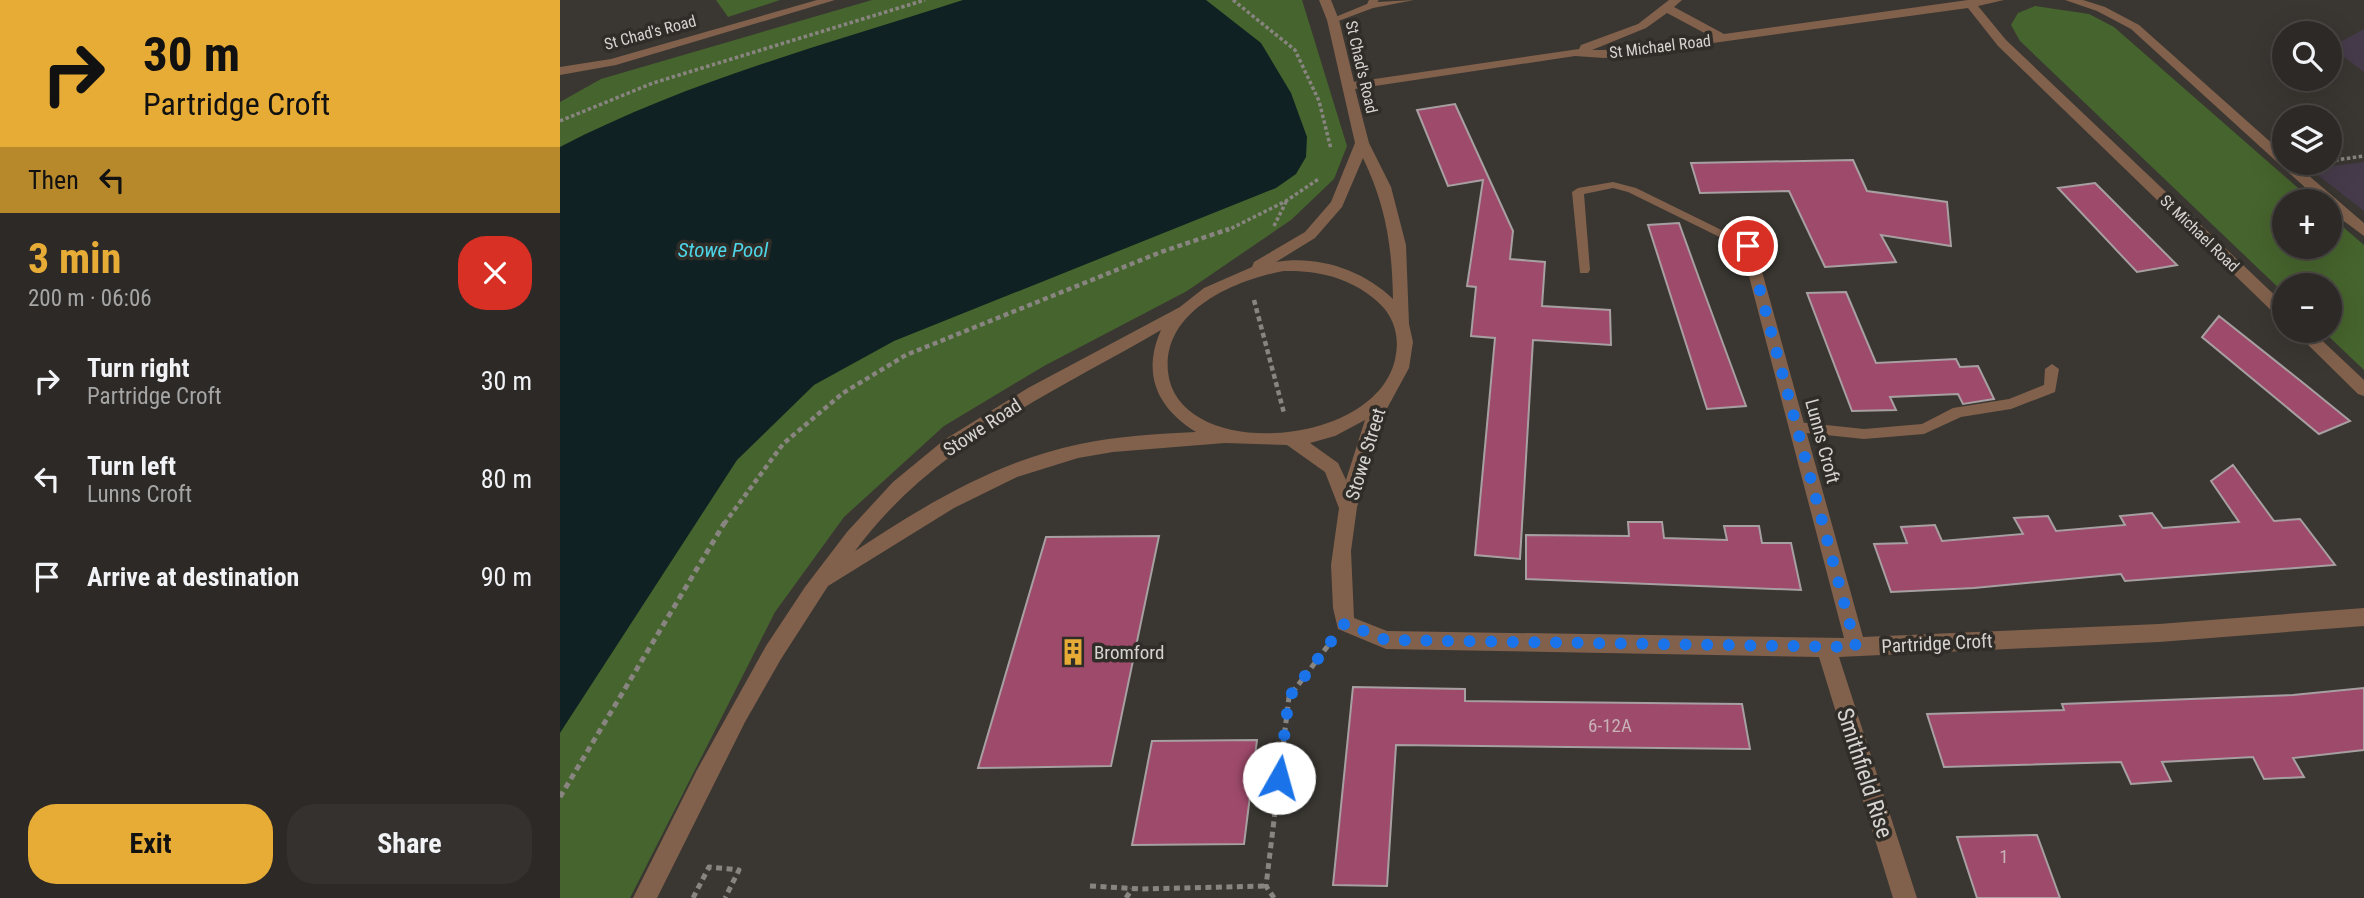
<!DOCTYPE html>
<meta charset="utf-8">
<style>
body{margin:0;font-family:"Roboto Condensed",sans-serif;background:#34312e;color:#f1f3f6;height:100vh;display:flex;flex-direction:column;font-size:26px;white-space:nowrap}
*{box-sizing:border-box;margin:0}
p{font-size:23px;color:#a6a6a7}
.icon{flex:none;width:38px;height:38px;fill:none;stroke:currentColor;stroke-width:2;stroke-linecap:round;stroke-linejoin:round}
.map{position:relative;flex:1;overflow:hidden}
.sheet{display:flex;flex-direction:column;background:#2c2926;width:560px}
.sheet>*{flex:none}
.banner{background:#e7ac36;color:#111;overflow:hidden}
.buttons{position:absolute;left:1712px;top:21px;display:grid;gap:14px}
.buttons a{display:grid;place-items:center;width:70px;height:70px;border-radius:50%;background:#2c2926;box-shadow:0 7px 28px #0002,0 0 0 2px #484543;font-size:35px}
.pin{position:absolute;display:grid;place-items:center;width:60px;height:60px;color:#fff;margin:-30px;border:4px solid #fff;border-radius:50%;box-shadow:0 2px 7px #0007}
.me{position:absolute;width:77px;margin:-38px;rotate:7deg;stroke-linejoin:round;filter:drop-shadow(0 0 5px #0008)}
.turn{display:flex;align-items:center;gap:24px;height:147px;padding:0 28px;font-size:32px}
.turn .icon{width:91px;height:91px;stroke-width:2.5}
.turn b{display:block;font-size:49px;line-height:60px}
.then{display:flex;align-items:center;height:66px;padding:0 28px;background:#0003;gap:14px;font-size:26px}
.round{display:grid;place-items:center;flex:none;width:74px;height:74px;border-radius:28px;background:#34312e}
.summary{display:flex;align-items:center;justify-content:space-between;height:119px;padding:0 28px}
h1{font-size:42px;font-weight:700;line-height:52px;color:#e7ac36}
.button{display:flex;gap:14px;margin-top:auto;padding:14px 28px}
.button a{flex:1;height:80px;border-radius:28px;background:#e7ac36;color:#111;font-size:28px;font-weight:700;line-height:80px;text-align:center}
.button a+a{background:#34312e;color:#f1f3f6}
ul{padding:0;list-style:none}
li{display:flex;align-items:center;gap:21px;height:98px;padding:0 28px}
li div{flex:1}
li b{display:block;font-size:26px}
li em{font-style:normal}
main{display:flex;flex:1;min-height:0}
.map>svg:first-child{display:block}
</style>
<main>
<section class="sheet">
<div class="banner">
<div class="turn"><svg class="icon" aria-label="right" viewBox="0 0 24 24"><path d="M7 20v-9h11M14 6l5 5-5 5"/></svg><div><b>30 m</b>Partridge Croft</div></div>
<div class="then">Then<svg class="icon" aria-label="left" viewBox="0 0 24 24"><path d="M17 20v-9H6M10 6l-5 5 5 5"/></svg></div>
</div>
<div class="summary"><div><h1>3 min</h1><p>200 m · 06:06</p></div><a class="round" style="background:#d93025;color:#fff"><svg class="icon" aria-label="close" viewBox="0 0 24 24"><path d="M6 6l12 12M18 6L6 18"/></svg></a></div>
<ul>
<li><svg class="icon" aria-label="right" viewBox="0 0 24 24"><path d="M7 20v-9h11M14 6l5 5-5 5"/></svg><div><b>Turn right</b><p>Partridge Croft</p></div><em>30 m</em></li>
<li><svg class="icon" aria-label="left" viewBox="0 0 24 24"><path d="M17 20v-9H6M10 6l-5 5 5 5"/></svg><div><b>Turn left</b><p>Lunns Croft</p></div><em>80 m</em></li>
<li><svg class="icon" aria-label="arrive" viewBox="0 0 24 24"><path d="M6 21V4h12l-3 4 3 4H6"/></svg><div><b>Arrive at destination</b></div><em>90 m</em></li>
</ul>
<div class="button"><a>Exit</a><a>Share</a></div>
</section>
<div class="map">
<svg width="1804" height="898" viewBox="0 0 1804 898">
<rect width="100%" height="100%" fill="#3a3732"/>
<path fill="#463b4a" d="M1804 29V72L1771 47Z
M1804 162V211L1750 169Z"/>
<path fill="#46642d" d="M156 0H220L168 17Z
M312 0H742L787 146 774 179 731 220 627 291 484 366 384 426 284 517 215 612 70 898H0V102L41 79Z
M1475 6 1529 14 1554 27 1753 201H1724V247H1769V215L1804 245V370L1763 331H1769V285H1724V293L1460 41 1451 25 1458 13Z"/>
<path fill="#0f2123" d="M403 0H646L701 43 731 93 747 137 746 157 736 174 716 188 334 341 254 385 177 460 0 733V147C127 81 267 44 403 0Z"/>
<path fill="#9e4a6a" stroke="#a79fa1" stroke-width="2" d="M895 104 953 231 950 259 985 262 982 306 1050 310 1051 345 973 340 960 559 915 555 935 338 911 336 916 287 907 286 923 180 888 186 857 110Z
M1293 160 1307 191 1387 202 1391 246 1321 235 1336 262 1265 267 1229 191 1140 193 1131 163Z
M1535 183 1617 265 1577 272 1498 188Z
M1119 223 1140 281 1186 406 1147 409 1088 225Z
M1286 292 1316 363 1396 359 1400 367 1418 366 1434 399 1403 404 1398 394 1330 397 1336 410 1292 411 1247 293Z
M1659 316 1747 386 1790 421 1759 434 1642 337Z
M1673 465 1714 521 1740 519 1775 565 1565 581 1561 574 1414 588 1331 592 1314 544 1347 543 1341 527 1375 525 1382 541 1463 534 1454 518 1488 516 1496 531 1565 525 1560 516 1592 513 1603 528 1679 522 1651 481Z
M1068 522H1102L1104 538 1167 540 1164 526H1199L1202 543H1231L1241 590 966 579V535L1069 536Z
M599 536 551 766 418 768 486 537Z
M793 687 905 689V701L1182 704 1190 749 836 745 827 886 773 885Z
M1804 688V750L1733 758 1744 777 1704 779 1693 757 1602 762 1611 781 1571 784 1561 762 1384 767 1367 714 1504 710 1502 704 1733 695Z
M697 740 684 844 572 845 592 741Z
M1477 835 1500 898H1417L1397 837Z"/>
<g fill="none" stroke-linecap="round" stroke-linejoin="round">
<path stroke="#888581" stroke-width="3.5" stroke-dasharray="3.5 2.5" stroke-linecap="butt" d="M673 0 735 50 759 101 771 149
M0 121 93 83 365 0
M1769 161 1804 156
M714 226 726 202
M666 231 726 201 760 178"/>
<path stroke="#888581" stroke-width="4.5" stroke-dasharray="5 3.5" stroke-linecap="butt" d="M694 300 724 413
M164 524 223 444 283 393 346 355 601 252 669 229"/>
<path stroke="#888581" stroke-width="5" stroke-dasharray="6 4.5" stroke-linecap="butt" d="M0 797 165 522
M530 886 581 889 706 886
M133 898 149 867 179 870 165 898
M566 898 572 889
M714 898 706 886 729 697 770 643"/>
<path fill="#81614c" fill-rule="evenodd" d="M809 0H819L817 2 854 0 813 8 773 23 768 20 807 4Z
M1053 182 1076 188 1194 246 1192 249H1184L1068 192 1053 188 1024 194 1030 270 1028 273H1020L1012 192 1018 188Z
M1492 364 1499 369 1495 392 1451 409 1401 417 1364 434 1304 439 1237 432 1230 427 1237 422 1304 429 1362 424 1393 408 1449 399 1484 385 1485 369Z"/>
<path fill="#81614c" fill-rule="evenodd" d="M759 0H771L779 20 794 82 1019 49 1021 45 1078 24 1109 0H1122L1114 7 1164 34 1408 0H1444L1418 6 1446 40 1724 304V318L1718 317 1438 46 1408 8 1044 58 1015 56 795 89 809 143 831 187 846 245 849 324 853 342 849 368 824 414 797 507 791 551 794 618 827 631 1284 638 1181 246 1188 241 1195 246 1303 637 1599 624 1804 608V626L1599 642 1279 657 1357 898H1333L1259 657 826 649 778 629 773 608 771 565 779 508 765 472 727 445 665 443 553 452 518 458 457 477 394 508 268 586 221 659 185 722 97 898H73L137 770 206 646 245 587 287 532 333 482 384 440 468 388 620 307 644 288 692 267 694 262 745 232 771 202 795 143 767 20ZM1107 13 1150 36 1044 50H1032L1086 28ZM803 158C826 206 832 246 833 299 803 270 758 255 716 262L755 238 782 207ZM724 271C760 270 795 279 821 305 834 318 839 336 836 354 823 448 618 464 608 372 602 311 674 280 724 271ZM601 330C582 373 596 407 636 432 597 434 558 436 520 444 437 461 365 505 295 551 373 445 491 394 601 330ZM805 420 786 480 778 463 750 443 775 436Z
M1505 0H1523L1545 7 1579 25 1724 154V163H1734L1804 223V236L1769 210V201H1760L1571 29 1537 11Z
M1734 331H1752L1804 380V396L1798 394Z"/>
<path fill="#81614c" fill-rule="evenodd" d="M257 0H275L56 65 0 75V67L51 59Z"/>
</g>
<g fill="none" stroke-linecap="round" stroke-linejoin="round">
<path stroke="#1a73e8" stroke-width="12" stroke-dasharray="0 21.6" d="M719 778 729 697 785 623 826 640 1296 647 1188 246"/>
</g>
<defs>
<symbol id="building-bare" viewBox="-9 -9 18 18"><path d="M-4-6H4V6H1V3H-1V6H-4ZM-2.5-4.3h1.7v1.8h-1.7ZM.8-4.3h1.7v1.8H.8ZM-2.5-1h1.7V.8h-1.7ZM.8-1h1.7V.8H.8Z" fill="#e7ac36" stroke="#302d28" stroke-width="2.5" paint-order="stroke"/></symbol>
</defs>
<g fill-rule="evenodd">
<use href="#building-bare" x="494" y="633" width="38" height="38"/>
</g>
<g text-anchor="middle" stroke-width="7" stroke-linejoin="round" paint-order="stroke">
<g font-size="16" fill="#d6d4d1" stroke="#302d28">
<text transform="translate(90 32) rotate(-15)" y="6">St Chad's Road</text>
<text transform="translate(1100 46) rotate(-7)" y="6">St Michael Road</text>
<text transform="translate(802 67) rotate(77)" y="6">St Chad's Road</text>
<text transform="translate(1640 233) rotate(44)" y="6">St Michael Road</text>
</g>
<g font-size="19" fill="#d6d4d1" stroke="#302d28">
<text transform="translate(422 427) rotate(-33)" y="7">Stowe Road</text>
<text transform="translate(1263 441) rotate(75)" y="7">Lunns Croft</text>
<text transform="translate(805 454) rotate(-73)" y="7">Stowe Street</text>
<text transform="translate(1377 643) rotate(-3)" y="7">Partridge Croft</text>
</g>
<g font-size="19" fill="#d6d4d1" stroke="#302d28" text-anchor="start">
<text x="534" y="659">Bromford</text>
</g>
<g font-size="19" fill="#c8b2b7">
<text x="1050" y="732">6-12A</text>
<text x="1444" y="863">1</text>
</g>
<g font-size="21" font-style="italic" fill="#4dd6e8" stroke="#302d28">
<text x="163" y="257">Stowe Pool</text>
</g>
<g font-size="23" fill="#d6d4d1" stroke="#302d28">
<text transform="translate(1305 773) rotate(72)" y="8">Smithfield Rise</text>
</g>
</g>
</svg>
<div class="buttons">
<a><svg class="icon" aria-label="search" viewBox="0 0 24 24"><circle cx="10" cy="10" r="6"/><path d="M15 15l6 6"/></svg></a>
<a><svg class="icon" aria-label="layers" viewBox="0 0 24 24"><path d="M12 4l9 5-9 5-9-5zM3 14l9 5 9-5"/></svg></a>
<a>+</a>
<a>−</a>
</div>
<div class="pin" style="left:1188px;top:246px;background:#d93025"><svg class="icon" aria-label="arrive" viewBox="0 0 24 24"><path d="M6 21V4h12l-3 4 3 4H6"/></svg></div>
<svg class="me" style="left:719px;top:778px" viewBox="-20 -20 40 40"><circle r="19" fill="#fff"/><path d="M0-13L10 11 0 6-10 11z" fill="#1a73e8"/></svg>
</div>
</main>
